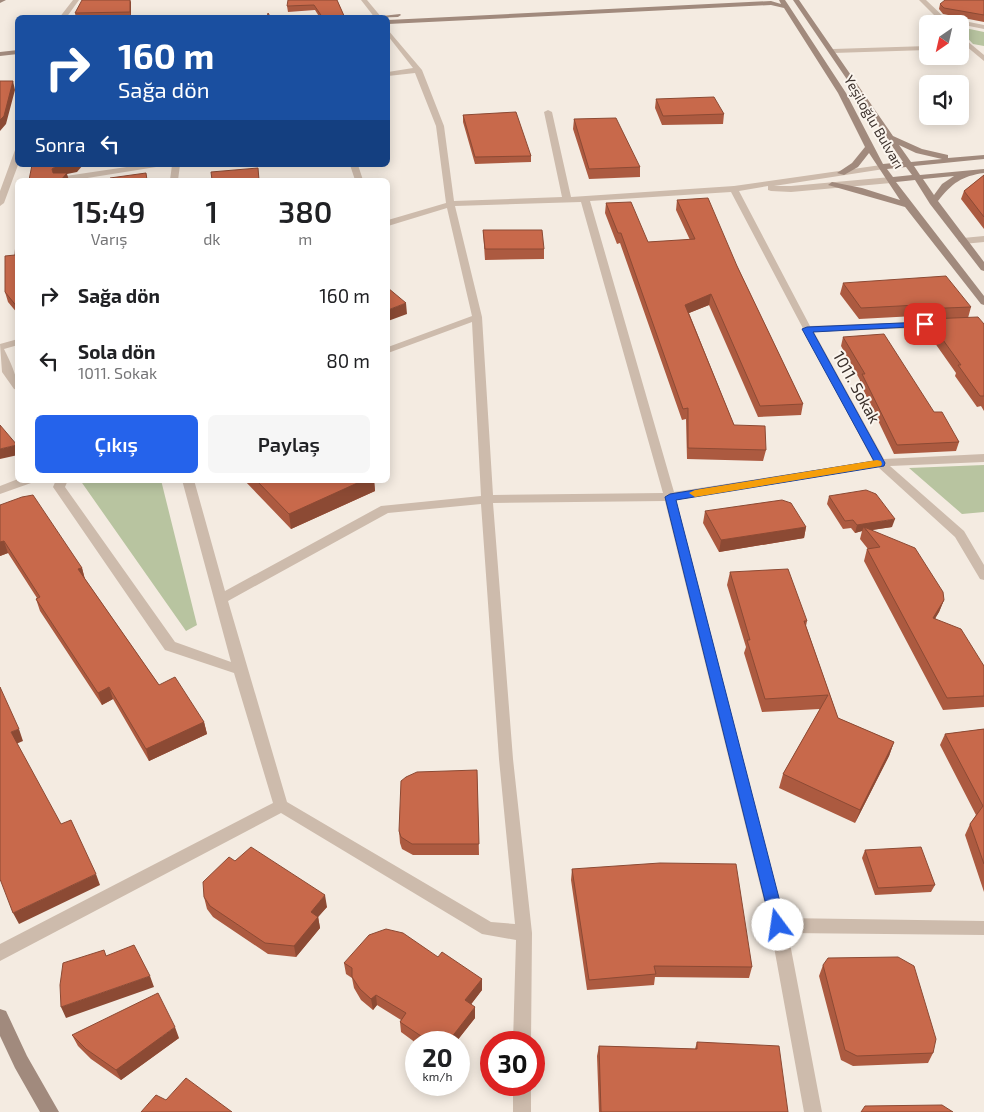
<!DOCTYPE html>
<html lang="tr">
<meta charset="utf-8">
<style>
body{margin:0;font-family:"Exo 2",sans-serif;background:#f6f6f6;color:#202124;height:100vh;display:flex;flex-direction:column;font-size:19px;white-space:nowrap}
*{box-sizing:border-box;margin:0}
p{font-size:16px;color:#757577}
.icon{flex:none;width:28px;height:28px;fill:none;stroke:currentColor;stroke-width:2;stroke-linecap:round;stroke-linejoin:round}
.map{position:relative;flex:1;overflow:hidden}
.drawer{position:absolute;left:15px;top:178px;width:375px;height:305px;display:flex;flex-direction:column;background:#fff;border-radius:8px;box-shadow:0 2px 12px #0003}
.drawer>*{flex:none}
.hud{position:absolute;left:15px;top:15px;width:375px;height:152px;border-radius:8px;box-shadow:0 2px 12px #0003;background:#1a4fa0;color:#fff;overflow:hidden}
.needle{width:32px;rotate:214deg}
.tools{position:absolute;left:919px;top:15px;display:grid;gap:10px}
.tools a{display:grid;place-items:center;width:50px;height:50px;border-radius:8px;background:#fff;box-shadow:0 2px 12px #0003;font-size:25px}
.speed{position:absolute;left:405px;top:1031px;display:flex;gap:10px;font-size:25px;font-weight:700;text-align:center}
.speed>*{display:grid;place-content:center;width:65px;height:65px;border-radius:50%;background:#fff;box-shadow:0 2px 12px #0003;line-height:1}
.speed small{font-size:12px;font-weight:400}
.speed .limit{border:8px solid #d22;background:#fff;color:#111}
.pin{position:absolute;display:grid;place-items:center;width:42px;height:42px;color:#fff;margin:-21px;border-radius:10px;box-shadow:0 2px 8px #0006}
.me{position:absolute;width:55px;margin:-28px;rotate:346deg;stroke-linejoin:round;filter:drop-shadow(0 0 4px #0008)}
.turn{display:flex;align-items:center;gap:18px;height:105px;padding:0 20px;font-size:22px}
.turn .icon{width:65px;height:65px;stroke-width:2.5}
.turn b{display:block;font-size:35px;line-height:42px}
.then{display:flex;align-items:center;height:48px;padding:0 20px;background:#0003;gap:10px;font-size:19px}
.eta{display:flex;justify-content:space-evenly;align-items:center;height:85px;text-align:center}
.eta b{font-size:30px;font-weight:600;line-height:35px}
.cta{display:flex;gap:10px;margin-top:auto;padding:10px 20px}
.cta a{flex:1;height:58px;border-radius:8px;background:#2563eb;color:#fff;font-size:20px;font-weight:600;line-height:58px;text-align:center}
.cta a+a{background:#f6f6f6;color:#202124}
ul{padding:0;list-style:none}
li{display:flex;align-items:center;gap:15px;height:65px;padding:0 20px}
li div{flex:1}
li b{display:block;font-size:19px}
li em{font-style:normal}
.map>svg:first-child{display:block}
</style>
<div class="map">
<svg width="984" height="1112" viewBox="0 0 984 1112">
<rect width="100%" height="100%" fill="#f4ebe1"/>
<path fill="#b8c4a0" d="M960 27 984 32V46L973 44 960 30Z
M984 465V512L962 514 909 468Z
M80 480H161L197 625 186 631Z"/>
<g fill="none" stroke-linecap="round" stroke-linejoin="round">
<path fill="#cdbbac" fill-rule="evenodd" d="M73 0H79L66 18H59Z
M361 0H367L382 18H375Z
M919 0H926L944 17 984 25V29L949 22 950 24H943Z
M388 30 422 70 444 126 454 201 562 197 544 112 548 110 552 112 571 197 734 186 881 165H884V169L774 186H791L891 177 895 180 891 183 791 192 771 191 768 190V186L739 191 810 326 942 321 947 324 942 327 814 332 884 459 984 454V462L890 466 964 531 984 565V580L980 579 955 537 878 467 676 500 784 918 984 921V935L788 933 822 1112H804L770 925 665 501 493 503 513 759 532 933 531 1042H513L516 940 482 934 281 813 0 961V944L273 803 234 673 165 650 53 487 56 480H68L65 487 175 642 231 662 182 480H194L225 591 381 506 481 496 472 322 388 353V347L472 316 447 208 388 226V220L446 203 436 126 415 73 388 76V72L413 68 388 36ZM731 192 873 461 674 492 590 201ZM581 202 663 493 493 495 482 317 455 206ZM481 504 499 759 515 924 491 922 287 802 228 601 388 513Z
M960 35 984 55V61L960 41Z
M928 46V50L833 53 830 51 833 49Z
M15 150H18V165L4 203 0 206V191Z
M140 165H160L156 167 75 180H55L59 177Z
M172 165H180L178 180H170Z
M350 165H358L363 180H355Z
M984 236V242L963 244 958 241 963 238Z
M18 339V345L4 349C10 361 18 378 18 390L14 389 2 372 0 344Z
M18 479 33 480 31 483 0 494V486Z
M513 1085H531V1112H513Z"/>
<path fill="#a18a7d" fill-rule="evenodd" d="M0 0H6L0 3Z
M779 0H785L789 6 846 93 883 164 903 162 793 0H799L893 136 922 149 948 155V158L984 155V159L914 166 920 175 984 169V173C962 176 952 183 938 201L984 262V271L981 270 930 204 915 180 896 182 984 296V305L981 304 905 207 828 185 832 182 862 188 900 200 869 153 858 167 844 175 837 173 852 163 865 147 838 93 784 8 771 5 388 24V20L771 1 781 4ZM899 145 916 153 942 159 911 162ZM906 167 912 175 893 177 887 169ZM954 176 942 184 934 195 923 179Z
M400 14 401 15 398 17 364 18Z
M18 50V54L0 56V52Z
M0 1009 6 1011 27 1056 59 1112H40L15 1068 0 1036Z"/>
</g>
<path fill="#ac5a40" d="M337 0 345 18H320L315 10 288 12 287 6Z
M984 0V22L943 14 939 9 940 4Z
M131 2V18H76L75 13Z
M656 99 724 114 723 124 662 125 655 108Z
M463 115 531 156V162L475 164 463 122Z
M574 119 640 167V177L589 179 573 129Z
M984 175V229L961 199 964 191Z
M677 200 737 266 803 404 801 415 758 417 709 305 689 313 734 425 766 450 763 461 687 459 686 419 682 420 620 243 617 244 605 213 606 203 648 242 690 240 676 210Z
M18 219V314L8 302 5 292 15 255Z
M483 230 544 249V259L485 260Z
M843 283 971 307 968 318 984 324V411L981 406 977 407 955 376 956 373 925 329 928 319 918 320 915 316 859 319 840 294Z
M843 337 934 412 959 442 956 451 894 454 860 383V380L841 346Z
M244 480H374L375 491 291 529Z
M829 496 892 527 871 530 944 600 939 612 935 618 984 666V707L943 710 864 561 867 549H868L860 539 862 531 855 533 851 528 843 529 827 504Z
M0 505 82 568 85 579 159 685 204 722 207 734 149 761 113 699 102 705 40 611 36 599 37 598 8 553 0 556Z
M705 511 806 527 804 538 719 552 703 523Z
M730 572 807 621 806 626 838 718 894 742 889 756 855 823 779 788 783 774 820 709 762 712 744 653 746 647 727 585Z
M984 729V892L965 835 970 824 976 815 940 745 945 734Z
M477 770 479 855H413L402 849 400 843 399 831Z
M865 850 935 885 931 892 875 895 862 858Z
M235 861 327 907 318 916 320 928 296 957 268 954 213 917 207 909 204 897Z
M572 869 752 967 749 978 655 977 654 985 587 990 571 880Z
M438 957 482 979V990L471 1004 475 1018 456 1042 416 1043 401 1032 400 1022 401 1020 377 1005 373 1010 361 1000 354 988 352 978 346 974 344 963Z
M823 965 933 1053 928 1063 853 1066 841 1060 819 976Z
M72 1035 179 1038 121 1080 91 1059 78 1046Z
M697 1042 788 1112H599L597 1056 599 1046 695 1049Z"/>
<path fill="#8c4a34" d="M130 0 131 2V18L130 12Z
M13 81 15 90 6 124 0 131V120Z
M64 165H83L77 172 67 174 69 180H61L54 178 52 169 56 166Z
M711 294 709 305 684 315 685 305Z
M406 303 407 314 388 321V310Z
M17 445 18 455 0 459V449Z
M364 480H374L375 491 291 529 289 514Z
M895 519 892 527 866 531 864 527 862 531 855 533 857 525Z
M806 527 804 538 719 552 721 540Z
M4 541 8 553 0 556V542Z
M82 568 85 580 78 569Z
M944 600 939 612 929 629 933 618Z
M109 687 113 699 102 705 98 693Z
M204 722 207 734 149 761 146 749Z
M19 729 23 741 16 744 11 732Z
M894 742 889 756 855 823 860 810Z
M96 874 100 885 19 924 13 913Z
M325 895 327 907 313 923 311 912Z
M318 917 320 928 296 957 294 946Z
M150 976 154 987 66 1018 61 1007Z
M482 979V990L466 1011 465 1000Z
M376 995 377 1005 373 1010 371 999Z
M475 1007V1018L456 1042H448Z
M175 1027 179 1038 121 1080 116 1070Z"/>
<path fill="#c8694b" stroke="#8c4a34" d="M82 0H130V12L75 13Z
M288 0H337L345 18H323L314 5 287 6Z
M945 0H984V15L944 8 940 4Z
M268 13 271 18H267Z
M0 81H13L4 116 0 120Z
M714 97 724 114 663 116 656 99Z
M516 112 531 156 475 157 463 115Z
M616 118 640 167 589 169 574 119Z
M32 165H64L56 166 52 169 53 173H67L61 180H29Z
M258 168 259 180H212L211 172Z
M146 173 147 180H111L110 178Z
M984 175V217L964 191Z
M708 198 737 266 803 404 760 406 711 294 685 305 734 425 765 426 766 450 688 448V408L683 409 621 233H618L606 203 631 202 648 242 695 239 677 200Z
M18 219V308L5 292V256L15 255Z
M483 230H542L544 249H485Z
M946 276 971 307 921 309 918 305 861 308 843 283Z
M388 288 406 303 388 310Z
M978 317 984 324V396H980L958 365H961L928 319Z
M884 334 934 412H942L959 442 897 445 862 374H865L843 337Z
M0 425 17 445 0 449Z
M256 480H364L289 514Z
M866 490 876 494 895 519 857 525 853 520 845 521 829 496Z
M33 495 82 568 78 569 159 685 175 677 204 722 146 749 109 687 98 693 36 599 40 597 4 541 0 542V505L22 497Z
M782 500 791 503 806 527 721 540 705 511Z
M864 527 915 548 943 592 944 600 933 618 961 629 984 666V696L947 698 867 549 880 547Z
M788 569 807 621H804L838 718 894 742 860 810 783 774 828 695 765 699 747 640H750L730 572Z
M0 687 19 729 11 732 61 824 71 820 96 874 13 913 0 879Z
M984 729V864L970 824 983 806 945 734Z
M477 770 479 844H412L401 837 399 831 401 781 406 777 417 772Z
M251 847 325 895 311 912 318 917 294 946 265 943 210 906 204 897 203 882 229 857 235 861Z
M921 847 935 885 878 888 865 850Z
M660 863 736 864 752 967 654 966 656 974 589 980 572 869Z
M386 929 403 933 438 957 442 952 482 979 465 1000 475 1007 448 1042 421 1036 400 1022 406 1013 376 995 371 999 360 989 352 977V968L344 963 369 935Z
M134 945 150 976 61 1007 60 985 63 963 104 950 106 956Z
M898 957 914 966 936 1039 933 1053 857 1056 845 1050 823 965 828 958Z
M158 993 175 1027 116 1070 86 1049 72 1035Z
M697 1042 779 1046 788 1112H601L599 1046 697 1049Z
M186 1078 232 1112H141L156 1095 166 1100Z
M942 1105 953 1112H861L865 1106Z"/>
<path fill="#2563eb" stroke="#184099" d="M925 322 928 323V326L813 332 885 463 884 466 676 500 786 925 784 930 778 932 773 930 771 925 665 497 670 494 874 461 802 329 807 327Z"/>
<path fill="#f59e0b" d="M877 460 881 461 882 464 881 466 695 497 689 493 695 490Z"/>
<g text-anchor="middle" stroke-width="4" stroke-linejoin="round" paint-order="stroke">
<g font-size="14" fill="#3b302b" stroke="#fbf5ee">
<text transform="translate(874 122) rotate(60)" y="5">Yeşiloğlu Bulvarı</text>
</g>
<g font-size="16" fill="#3b302b" stroke="#fbf5ee">
<text transform="translate(857 387) rotate(61)" y="6">1011. Sokak</text>
</g>
</g>
</svg>
<div class="tools">
<a><svg class="needle" viewBox="-14 -14 28 28"><path d="M0-13l5 13h-10z" fill="#e53935"/><path d="M0 13l5-13h-10z" fill="#757577"/></svg></a>
<a><svg class="icon" aria-label="sound" viewBox="0 0 24 24"><path d="M4 9h4l5-4v14l-5-4H4zM17 9q2 3 0 6"/></svg></a>
</div>
<div class="speed"><div>20<small>km/h</small></div><div class="limit">30</div></div>
<div class="pin" style="left:925px;top:324px;background:#d93025"><svg class="icon" aria-label="arrive" viewBox="0 0 24 24"><path d="M6 21V4h12l-3 4 3 4H6"/></svg></div>
<svg class="me" style="left:778px;top:925px" viewBox="-20 -20 40 40"><circle r="19" fill="#fff"/><path d="M0-13L10 11 0 6-10 11z" fill="#2563eb"/></svg>
<div class="hud">
<div class="turn"><svg class="icon" aria-label="right" viewBox="0 0 24 24"><path d="M7 20v-9h11M14 6l5 5-5 5"/></svg><div><b>160 m</b>Sağa dön</div></div>
<div class="then">Sonra<svg class="icon" aria-label="left" viewBox="0 0 24 24"><path d="M17 20v-9H6M10 6l-5 5 5 5"/></svg></div>
</div>
<section class="drawer">
<div class="eta">
<div><b>15:49</b><p>Varış</p></div>
<div><b>1</b><p>dk</p></div>
<div><b>380</b><p>m</p></div>
</div>
<ul>
<li><svg class="icon" aria-label="right" viewBox="0 0 24 24"><path d="M7 20v-9h11M14 6l5 5-5 5"/></svg><div><b>Sağa dön</b></div><em>160 m</em></li>
<li><svg class="icon" aria-label="left" viewBox="0 0 24 24"><path d="M17 20v-9H6M10 6l-5 5 5 5"/></svg><div><b>Sola dön</b><p>1011. Sokak</p></div><em>80 m</em></li>
</ul>
<div class="cta"><a>Çıkış</a><a>Paylaş</a></div>
</section>
</div>
